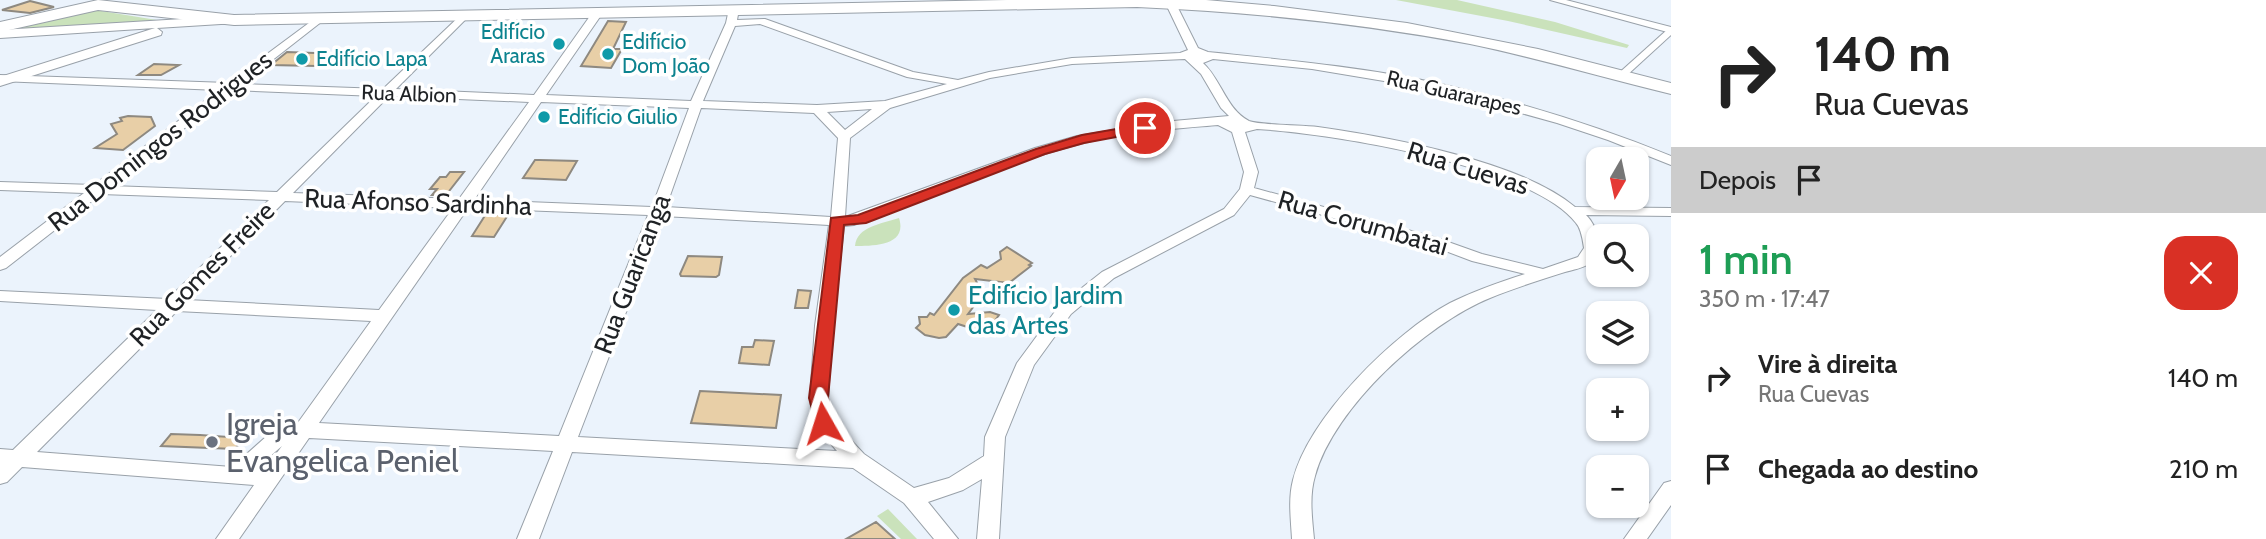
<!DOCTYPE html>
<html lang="pt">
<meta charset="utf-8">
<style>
body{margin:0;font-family:Cabin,sans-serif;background:#f2f2f2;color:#222;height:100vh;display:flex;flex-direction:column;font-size:26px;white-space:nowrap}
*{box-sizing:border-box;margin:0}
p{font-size:23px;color:#767676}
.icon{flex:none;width:38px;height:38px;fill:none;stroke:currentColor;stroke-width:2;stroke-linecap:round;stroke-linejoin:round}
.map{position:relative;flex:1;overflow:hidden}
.sheet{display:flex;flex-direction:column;background:#fff;width:595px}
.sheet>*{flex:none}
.banner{background:#fff;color:#222;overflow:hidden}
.needle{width:46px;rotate:189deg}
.tools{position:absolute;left:1586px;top:147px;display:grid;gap:14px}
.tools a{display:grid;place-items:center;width:63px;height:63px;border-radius:14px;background:#fff;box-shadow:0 2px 5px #0004;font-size:35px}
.pin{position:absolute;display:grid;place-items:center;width:60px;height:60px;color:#fff;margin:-30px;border:4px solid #fff;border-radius:50%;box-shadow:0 2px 7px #0007}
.me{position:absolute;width:77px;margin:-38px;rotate:354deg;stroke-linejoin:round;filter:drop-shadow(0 0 5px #0008)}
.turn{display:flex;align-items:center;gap:24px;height:147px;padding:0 28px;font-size:32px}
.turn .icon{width:91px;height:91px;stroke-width:2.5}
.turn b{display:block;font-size:49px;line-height:60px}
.then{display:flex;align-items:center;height:66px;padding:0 28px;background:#0003;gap:14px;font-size:26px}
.round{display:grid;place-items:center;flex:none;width:74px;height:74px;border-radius:21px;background:#f2f2f2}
.summary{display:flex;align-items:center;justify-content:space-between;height:119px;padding:0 28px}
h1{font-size:42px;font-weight:600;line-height:52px;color:#1e9e55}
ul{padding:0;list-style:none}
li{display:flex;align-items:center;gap:21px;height:91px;padding:0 28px}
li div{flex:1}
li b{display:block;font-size:26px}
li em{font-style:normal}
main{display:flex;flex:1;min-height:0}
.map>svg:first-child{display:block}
</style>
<main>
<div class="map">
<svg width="1671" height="539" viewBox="0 0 1671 539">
<rect width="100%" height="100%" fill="#ebf3fc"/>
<path fill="#cae2bb" d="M1396 0H1457L1555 22 1629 45 1627 48 1508 21Z
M95 10 163 21 9 29Z
M899 218C908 246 873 246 855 246 857 226 882 224 899 218Z
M888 509 917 539H901L877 516Z"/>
<path fill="#e8cfa7" stroke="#8e8980" stroke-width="2" d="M30 1 54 7 30 13 2 10Z
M608 21 626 22 613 49H622L611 68 581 66Z
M287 52 315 53 331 54 317 66 271 65Z
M154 64 179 65 161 75H138Z
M128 116 151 117 155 126 123 150 95 148 117 134 111 124 122 121 120 118Z
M535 160H540L577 161 566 180 523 178Z
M450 172H464L446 195H432L437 189H430L440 177H446Z
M486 214 508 215 494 237 472 236Z
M1007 247 1032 263 1029 265 1031 266 1009 283 975 279 983 294 968 314 990 312 999 315 986 333 958 324 946 337 939 338 925 335 916 328 920 324 919 317H927L930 313 934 315 963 278 981 265 987 268 1001 259 1000 252Z
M688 256 722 257 719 275 716 277 681 276 680 274Z
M798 290 811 291 808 308H795Z
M755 340 774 341 769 365 739 363 742 347H753Z
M700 391 781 395 776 428 691 423Z
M171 434 200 435 244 438 235 449 161 446Z
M876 522 895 539H846Z"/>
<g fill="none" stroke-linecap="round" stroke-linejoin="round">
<defs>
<path id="pedestrian" d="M1668 29H1671V35L1625 77H1619V73Z"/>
<path id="minor" d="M1164 0H1174L1198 48 1208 52C1285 60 1365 67 1441 84 1520 102 1597 126 1671 156V165L1608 140 1557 123 1438 90 1312 69 1213 59 1203 63C1221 79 1226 109 1249 121 1259 125 1303 125 1318 127 1388 137 1521 161 1575 207L1671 208V216L1586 215C1598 226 1603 251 1590 263 1584 268 1572 270 1565 272 1540 280 1514 288 1490 298 1426 324 1334 407 1315 476 1309 496 1312 518 1314 539H1292C1291 520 1288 499 1293 480 1309 417 1394 333 1450 303 1474 291 1500 282 1525 274L1472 261 1427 244 1250 195 1234 215 1114 278 1071 314 1034 365 1005 437 999 539H977L982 479 963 490 928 502 958 539H934L904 503 853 468 572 452 539 539H517L553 451 309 438 239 539H216L254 485 22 467 7 482 0 484V449L13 450 157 310 0 301V291L168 299 269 200 101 194 6 268 0 270V257L84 193 0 190V182L94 185 219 90 0 81V75L228 83 321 14 325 15V19L242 84 383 89 465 11 469 12V16L396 89 534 95 595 9 599 8 604 11 546 95 691 101 726 23 729 9 734 6 739 9 737 20 765 19 913 72 958 80 989 72 1072 58 1180 53 1188 50ZM760 24 907 77 947 84 885 101 817 105 703 101 735 26ZM1185 59 1201 74 1221 108 1229 116 1162 122 1077 136 1035 148 845 217 850 138 890 108 990 78 1072 64ZM233 90 376 96 277 192 111 186ZM389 96 529 102 459 199 293 193ZM541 102 689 108 652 207 474 200ZM701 108 814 113 838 138 831 217 666 207ZM872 109 845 130 827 112ZM1218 125 1232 132 1244 172 1240 189 1224 209 1102 272 1059 306 1017 363 985 437 984 456 949 478 914 488 864 454 832 420 828 398 833 326 844 226 854 225C929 197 1003 164 1080 144 1124 132 1172 129 1218 125ZM1257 129C1329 133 1531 165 1576 223 1581 228 1583 241 1584 248L1578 257 1543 269 1482 254 1437 238 1254 188 1258 172 1245 132ZM285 201 453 208 379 310 187 300ZM468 208 648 215 559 436 319 423ZM663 216 829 225 815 326 810 398 813 423 837 451 578 437ZM177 311 371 321 297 424 268 435 232 467 37 452ZM282 446 265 469H255Z
M1550 0H1566L1671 27V33Z
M1671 481V505L1647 539H1624L1664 483Z"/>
<path id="tertiary" d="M233 16 239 20 237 23 157 28 162 32 161 35 0 86V77L155 28 0 38V30Z"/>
<path id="primary" d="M98 0 234 15 1007 0H1206L1274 6 1407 23 1538 49 1671 83V94C1604 78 1538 58 1470 44 1359 23 1249 12 1137 7L234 25 98 10 0 32V22Z"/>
</defs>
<use href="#pedestrian" stroke="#99a1a9" stroke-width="2"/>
<use href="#minor" stroke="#99a1a9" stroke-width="2"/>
<use href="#tertiary" stroke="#99a1a9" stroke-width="2"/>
<use href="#primary" stroke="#99a1a9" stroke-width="2"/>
<use href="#pedestrian" fill="#fff" fill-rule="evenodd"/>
<use href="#minor" fill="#fff" fill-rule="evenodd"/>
<use href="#tertiary" fill="#fff" fill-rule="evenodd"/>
<use href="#primary" fill="#fff" fill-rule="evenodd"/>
</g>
<path fill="#d93025" stroke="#8d1f18" stroke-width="2" d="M1145 124 1149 125V131L1084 143 1045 154 866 223 844 225 828 398 833 423 830 428 823 430 817 428 809 398 831 218 858 215 1036 149 1082 135Z"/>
<g fill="#0f9aa8" stroke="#fff" stroke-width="2.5">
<circle cx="559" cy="44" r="7"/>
<circle cx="608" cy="54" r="7"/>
<circle cx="302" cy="59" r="7"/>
<circle cx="544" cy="117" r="7"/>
<circle cx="954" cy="310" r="7"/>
</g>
<circle fill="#6b7280" stroke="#fff" stroke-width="2.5" cx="212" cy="442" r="7"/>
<g text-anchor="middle" stroke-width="7" stroke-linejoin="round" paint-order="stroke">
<g font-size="21" fill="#0d838f" stroke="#fff" text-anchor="start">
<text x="545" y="39" text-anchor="end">Edifício<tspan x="545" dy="24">Araras</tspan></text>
<text x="622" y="49">Edifício<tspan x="622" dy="24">Dom João</tspan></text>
<text x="316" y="66">Edifício Lapa</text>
<text x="558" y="124">Edifício Giulio</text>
</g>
<g font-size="21" fill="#1f2225" stroke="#fff">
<text transform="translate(1454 93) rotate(13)" y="7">Rua Guararapes</text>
<text transform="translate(409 94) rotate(2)" y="7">Rua Albion</text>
</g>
<g font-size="26" fill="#1f2225" stroke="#fff">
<text transform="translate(160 141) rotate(-38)" y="9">Rua Domingos Rodrigues</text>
<text transform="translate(1468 168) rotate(17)" y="9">Rua Cuevas</text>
<text transform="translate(418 202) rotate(2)" y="9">Rua Afonso Sardinha</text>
<text transform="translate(1363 223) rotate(16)" y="9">Rua Corumbatai</text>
<text transform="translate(202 274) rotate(-45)" y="9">Rua Gomes Freire</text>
<text transform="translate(632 274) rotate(-69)" y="9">Rua Guaricanga</text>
</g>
<g font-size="26" fill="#0d838f" stroke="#fff" text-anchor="start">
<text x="968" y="304">Edifício Jardim<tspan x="968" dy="30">das Artes</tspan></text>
</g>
<g font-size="32" fill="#5b616d" stroke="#fff" text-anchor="start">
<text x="226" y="435">Igreja<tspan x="226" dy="37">Evangelica Peniel</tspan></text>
</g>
</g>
</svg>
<div class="tools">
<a><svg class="needle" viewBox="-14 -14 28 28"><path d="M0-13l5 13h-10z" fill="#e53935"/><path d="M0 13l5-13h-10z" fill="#767676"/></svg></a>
<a><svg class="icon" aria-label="search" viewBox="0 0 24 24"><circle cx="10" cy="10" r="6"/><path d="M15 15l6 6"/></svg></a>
<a><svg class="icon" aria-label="layers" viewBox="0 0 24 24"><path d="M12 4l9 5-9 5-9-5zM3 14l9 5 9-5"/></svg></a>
<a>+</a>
<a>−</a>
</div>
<div class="pin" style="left:1145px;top:128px;background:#d93025"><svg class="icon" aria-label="arrive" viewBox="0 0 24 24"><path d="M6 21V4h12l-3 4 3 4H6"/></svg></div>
<svg class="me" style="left:823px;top:423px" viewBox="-20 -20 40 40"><path d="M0-17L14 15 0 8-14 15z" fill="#d93025" stroke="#fff" stroke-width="4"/></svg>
</div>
<section class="sheet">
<div class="banner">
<div class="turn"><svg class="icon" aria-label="right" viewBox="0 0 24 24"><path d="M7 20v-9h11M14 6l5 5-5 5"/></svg><div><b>140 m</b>Rua Cuevas</div></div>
<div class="then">Depois<svg class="icon" aria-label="arrive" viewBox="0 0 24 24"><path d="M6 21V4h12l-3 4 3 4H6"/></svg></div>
</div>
<div class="summary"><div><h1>1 min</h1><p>350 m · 17:47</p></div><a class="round" style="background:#d93025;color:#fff"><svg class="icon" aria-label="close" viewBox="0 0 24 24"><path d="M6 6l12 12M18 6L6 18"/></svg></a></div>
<ul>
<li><svg class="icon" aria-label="right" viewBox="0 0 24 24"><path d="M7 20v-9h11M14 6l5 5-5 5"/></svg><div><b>Vire à direita</b><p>Rua Cuevas</p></div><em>140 m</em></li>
<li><svg class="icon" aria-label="arrive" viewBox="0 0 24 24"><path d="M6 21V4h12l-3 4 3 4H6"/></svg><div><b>Chegada ao destino</b></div><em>210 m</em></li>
</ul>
</section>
</main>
